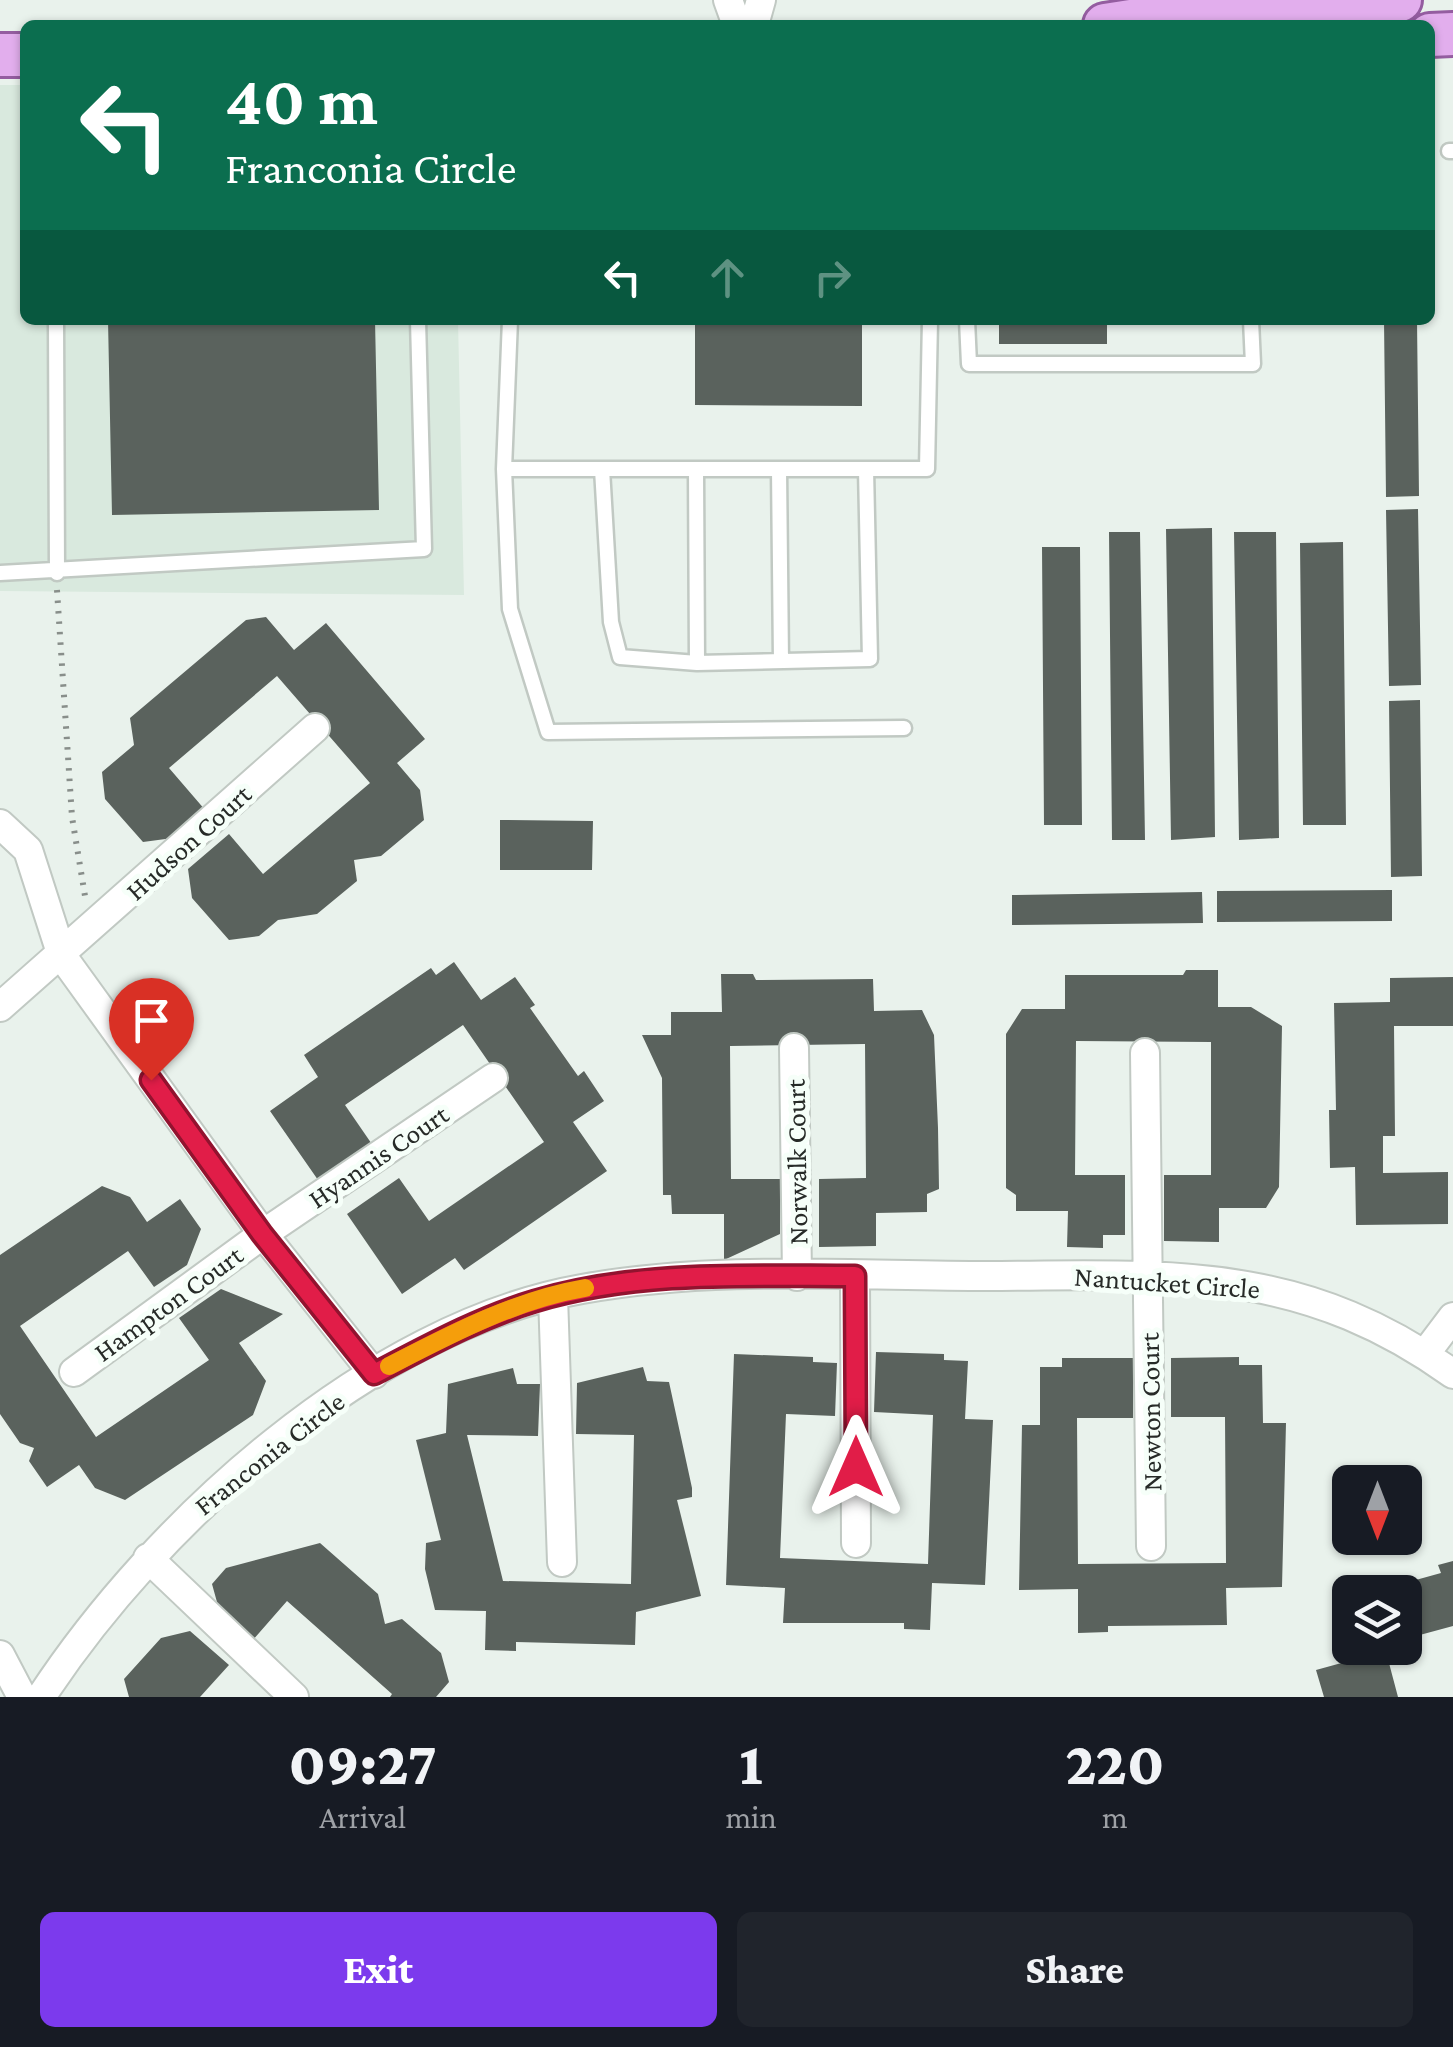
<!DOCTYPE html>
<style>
body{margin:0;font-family:"Crimson Pro",serif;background:#20242c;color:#f1f3f6;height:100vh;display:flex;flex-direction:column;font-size:38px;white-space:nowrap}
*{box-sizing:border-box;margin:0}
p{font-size:32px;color:#9ea1a6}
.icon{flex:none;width:55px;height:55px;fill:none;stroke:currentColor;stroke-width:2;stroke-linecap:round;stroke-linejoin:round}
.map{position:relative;height:1697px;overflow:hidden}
.drawer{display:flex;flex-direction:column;background:#171b24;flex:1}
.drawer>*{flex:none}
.hud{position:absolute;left:20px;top:20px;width:1415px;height:305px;border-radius:15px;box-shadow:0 2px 8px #0004;background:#0b6e4f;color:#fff;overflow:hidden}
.needle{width:65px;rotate:180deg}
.tools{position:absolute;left:1332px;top:1465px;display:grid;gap:20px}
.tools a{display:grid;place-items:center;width:90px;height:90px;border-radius:15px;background:#171b24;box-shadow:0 2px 8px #0004;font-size:50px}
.pin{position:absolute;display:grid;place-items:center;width:85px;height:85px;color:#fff;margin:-102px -42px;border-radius:50% 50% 50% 0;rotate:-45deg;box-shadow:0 0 10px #0007}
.pin .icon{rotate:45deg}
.me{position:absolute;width:110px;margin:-55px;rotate:0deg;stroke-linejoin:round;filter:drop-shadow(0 0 8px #0008)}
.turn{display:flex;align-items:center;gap:35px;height:210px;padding:0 40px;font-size:45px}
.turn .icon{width:130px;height:130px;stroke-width:2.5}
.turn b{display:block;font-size:70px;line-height:85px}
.lanes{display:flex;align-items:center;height:95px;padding:0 40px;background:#0003;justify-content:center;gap:50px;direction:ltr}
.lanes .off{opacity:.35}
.eta{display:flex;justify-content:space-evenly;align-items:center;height:170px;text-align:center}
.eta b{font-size:60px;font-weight:800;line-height:70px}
.primary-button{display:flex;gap:20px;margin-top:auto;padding:20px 40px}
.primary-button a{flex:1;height:115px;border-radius:15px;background:#7c3aed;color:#fff;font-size:40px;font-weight:800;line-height:115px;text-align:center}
.primary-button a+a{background:#20242c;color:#f1f3f6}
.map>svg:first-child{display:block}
</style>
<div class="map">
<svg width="1453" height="1697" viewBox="0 0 1453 1697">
<rect width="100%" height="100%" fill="#e9f2ec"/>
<path fill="#d9e9de" d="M0 85H25V320H458L464 595 0 591Z"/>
<path fill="#5a625d" d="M108 320H375L379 510 112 515Z
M695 320H862V406L695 405Z
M999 320H1107V344H999Z
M1384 320H1417L1419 496 1386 497Z
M1418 509 1421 685 1389 686 1386 510Z
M1212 528 1215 837 1171 840 1166 529Z
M1109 532H1140L1145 840H1112Z
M1234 532H1276L1279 838 1239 840Z
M1343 542 1346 825H1303L1300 543Z
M1042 547H1080L1082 825H1044Z
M266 617 294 650 326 623 425 739 397 763 420 790 424 820 381 856 354 860 357 881 317 914 278 920 259 936 229 940 192 898 188 869 229 834 263 874 370 783 277 676 169 768 206 811 173 838 143 842 105 799 102 772 134 745 130 718 246 620Z
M1420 700 1422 876 1391 877 1389 701Z
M500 820 593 821 592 870H500Z
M1392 890V921L1217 922V891Z
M1202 892 1203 923 1012 925V895Z
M454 962 481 1000 515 977 535 1005 530 1008 578 1076 584 1071 604 1101 573 1122 607 1171 464 1270 455 1258 402 1294 347 1214 399 1178 429 1221 544 1142 463 1025 345 1105 378 1153 325 1190 270 1111 318 1077 304 1055 431 968 436 975Z
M1186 970H1218V1007H1251L1282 1026 1279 1187 1266 1208H1219V1242L1164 1241V1175H1211V1042L1076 1041 1075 1175H1125V1235H1103V1248L1067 1247 1068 1211H1016V1195L1006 1188V1034L1022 1009H1065V975H1183Z
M721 974H753L756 980 873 979 874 1011 922 1010 934 1035 938 1128 939 1189 927 1194V1212L876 1213V1246L819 1247V1179L866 1178 865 1044 730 1046 731 1179H780V1234L724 1260V1214H672L671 1195H663L662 1078 642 1035H671V1012H722Z
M1453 977V1026H1394L1395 1136H1383V1173L1448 1172V1224L1356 1225 1355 1167 1330 1168 1329 1110H1336L1334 1003 1390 1002V978Z
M102 1186 130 1197 147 1222 180 1199 201 1229 187 1265 154 1287 128 1251 20 1326 96 1437 209 1360 179 1318 221 1289 283 1314 239 1343 266 1381 253 1415 125 1500 95 1488 79 1465 47 1487 29 1461 34 1448 20 1443 0 1414V1255Z
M876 1352 944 1354V1360L968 1361 965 1419 993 1420 985 1585 932 1583 930 1630 904 1629V1623H783L785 1588 726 1585 734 1354 813 1357V1362L837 1363 835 1416 786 1414 780 1558 928 1564 933 1415 874 1412Z
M1239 1357V1365H1262L1263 1423H1286L1282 1587 1226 1588 1227 1625 1108 1626V1632L1078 1633V1589L1019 1590 1022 1425H1040V1367H1062V1358H1133V1418H1077L1078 1564 1226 1563 1225 1417H1171V1358Z
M643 1367 647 1381 669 1382 692 1488V1497L677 1500 701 1596 636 1612 635 1645 516 1642V1651L485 1650 486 1611 435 1610 425 1569 426 1543 441 1540 416 1440 446 1433 448 1384 513 1368 517 1384H540L538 1436 467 1435 503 1581 631 1584 634 1435 576 1434 577 1383Z
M320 1543 378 1594 385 1624 402 1619 441 1653 449 1682 436 1697H390L392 1694 287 1601 252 1641 220 1613 212 1584 226 1568Z
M1453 1561V1626L1405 1639V1592L1376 1591 1441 1573 1438 1565Z
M1350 1599V1634H1349L1340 1601Z
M190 1631 229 1665 200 1697H129L124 1679 161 1638Z
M1353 1648H1385L1398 1697H1324L1316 1670 1356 1659Z"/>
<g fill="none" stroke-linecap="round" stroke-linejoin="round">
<defs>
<path id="service" d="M1449 151H1453
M56 320 57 573
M510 320 504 469 510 609 548 732 904 728
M967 320 969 364H1253L1251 320
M504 469H927L930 320
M602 469 611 622 620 657 697 663 696 469
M779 469 781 661
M0 573 424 549 418 320
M697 663 870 659 866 469"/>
<path id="minor" d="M728 0 737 25
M754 25 761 0
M0 824 28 850 62 956 263 1234 374 1374
M0 1007 315 728
M794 1048 797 1276
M1145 1053 1151 1546
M855 1276 856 1543
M553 1296 562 1562
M1425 1354 1453 1317
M74 1372 263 1234 493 1078
M148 1558 294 1697
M0 1655 22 1697
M41 1697C155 1523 371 1326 582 1289 715 1265 854 1276 988 1276 1167 1275 1300 1264 1453 1374"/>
<path id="primary" d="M1105 25 1202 10 1400 0
M1430 35 1453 34
M0 55H25"/>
</defs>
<use href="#service" stroke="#c1c9c3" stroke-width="19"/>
<use href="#minor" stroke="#c1c9c3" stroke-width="32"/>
<use href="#primary" stroke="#945da0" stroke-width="48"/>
<path stroke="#888e8a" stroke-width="6" stroke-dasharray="2.5 8" stroke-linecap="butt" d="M57 590 72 817 85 896"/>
<use href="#service" stroke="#fff" stroke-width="14"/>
<use href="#minor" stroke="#fff" stroke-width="28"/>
<use href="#primary" stroke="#e2aeed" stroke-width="42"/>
</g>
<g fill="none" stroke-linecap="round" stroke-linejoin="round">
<defs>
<path id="route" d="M151 1080 262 1234 374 1374C426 1347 478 1318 535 1301 639 1270 748 1276 855 1276L856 1467"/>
</defs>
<use href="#route" stroke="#92132f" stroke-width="25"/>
<use href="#route" stroke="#e11d48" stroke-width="18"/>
<path stroke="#f59e0b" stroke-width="18" d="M389 1366C451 1334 515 1300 585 1288"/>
</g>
<g text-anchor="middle" stroke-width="10" stroke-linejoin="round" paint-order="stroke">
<g font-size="28" fill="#272b28" stroke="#f6fff9">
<text transform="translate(188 842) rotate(-42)" y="10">Hudson Court</text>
<text transform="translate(378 1156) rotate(-34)" y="10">Hyannis Court</text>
<text transform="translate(796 1162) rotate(-91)" y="10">Norwalk Court</text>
<text transform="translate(1167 1282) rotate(4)" y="10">Nantucket Circle</text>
<text transform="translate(168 1303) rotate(-36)" y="10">Hampton Court</text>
<text transform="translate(1150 1412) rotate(-91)" y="10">Newton Court</text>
<text transform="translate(269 1453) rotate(-38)" y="10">Franconia Circle</text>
</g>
</g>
</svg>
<div class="tools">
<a><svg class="needle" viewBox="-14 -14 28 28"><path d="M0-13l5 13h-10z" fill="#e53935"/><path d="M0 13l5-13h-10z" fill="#9ea1a6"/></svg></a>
<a><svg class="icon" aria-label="layers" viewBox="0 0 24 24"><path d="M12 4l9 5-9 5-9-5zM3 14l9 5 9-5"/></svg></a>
</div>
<div class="pin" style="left:151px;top:1080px;background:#d93025"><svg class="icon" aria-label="arrive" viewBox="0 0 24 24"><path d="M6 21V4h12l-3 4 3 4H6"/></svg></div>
<svg class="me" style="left:856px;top:1467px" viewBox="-20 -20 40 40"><path d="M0-17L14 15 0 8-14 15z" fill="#e11d48" stroke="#fff" stroke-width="4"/></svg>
<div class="hud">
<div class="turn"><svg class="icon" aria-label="left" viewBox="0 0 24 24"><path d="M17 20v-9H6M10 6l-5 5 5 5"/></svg><div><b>40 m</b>Franconia Circle</div></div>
<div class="lanes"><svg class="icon" aria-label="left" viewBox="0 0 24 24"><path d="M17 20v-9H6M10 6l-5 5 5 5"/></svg><svg class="icon off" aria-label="ahead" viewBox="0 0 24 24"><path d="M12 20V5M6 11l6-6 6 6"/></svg><svg class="icon off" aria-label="right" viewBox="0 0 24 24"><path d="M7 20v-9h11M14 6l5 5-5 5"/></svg></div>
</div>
</div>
<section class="drawer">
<div class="eta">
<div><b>09:27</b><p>Arrival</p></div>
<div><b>1</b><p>min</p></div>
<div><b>220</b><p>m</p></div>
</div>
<div class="primary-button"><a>Exit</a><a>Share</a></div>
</section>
